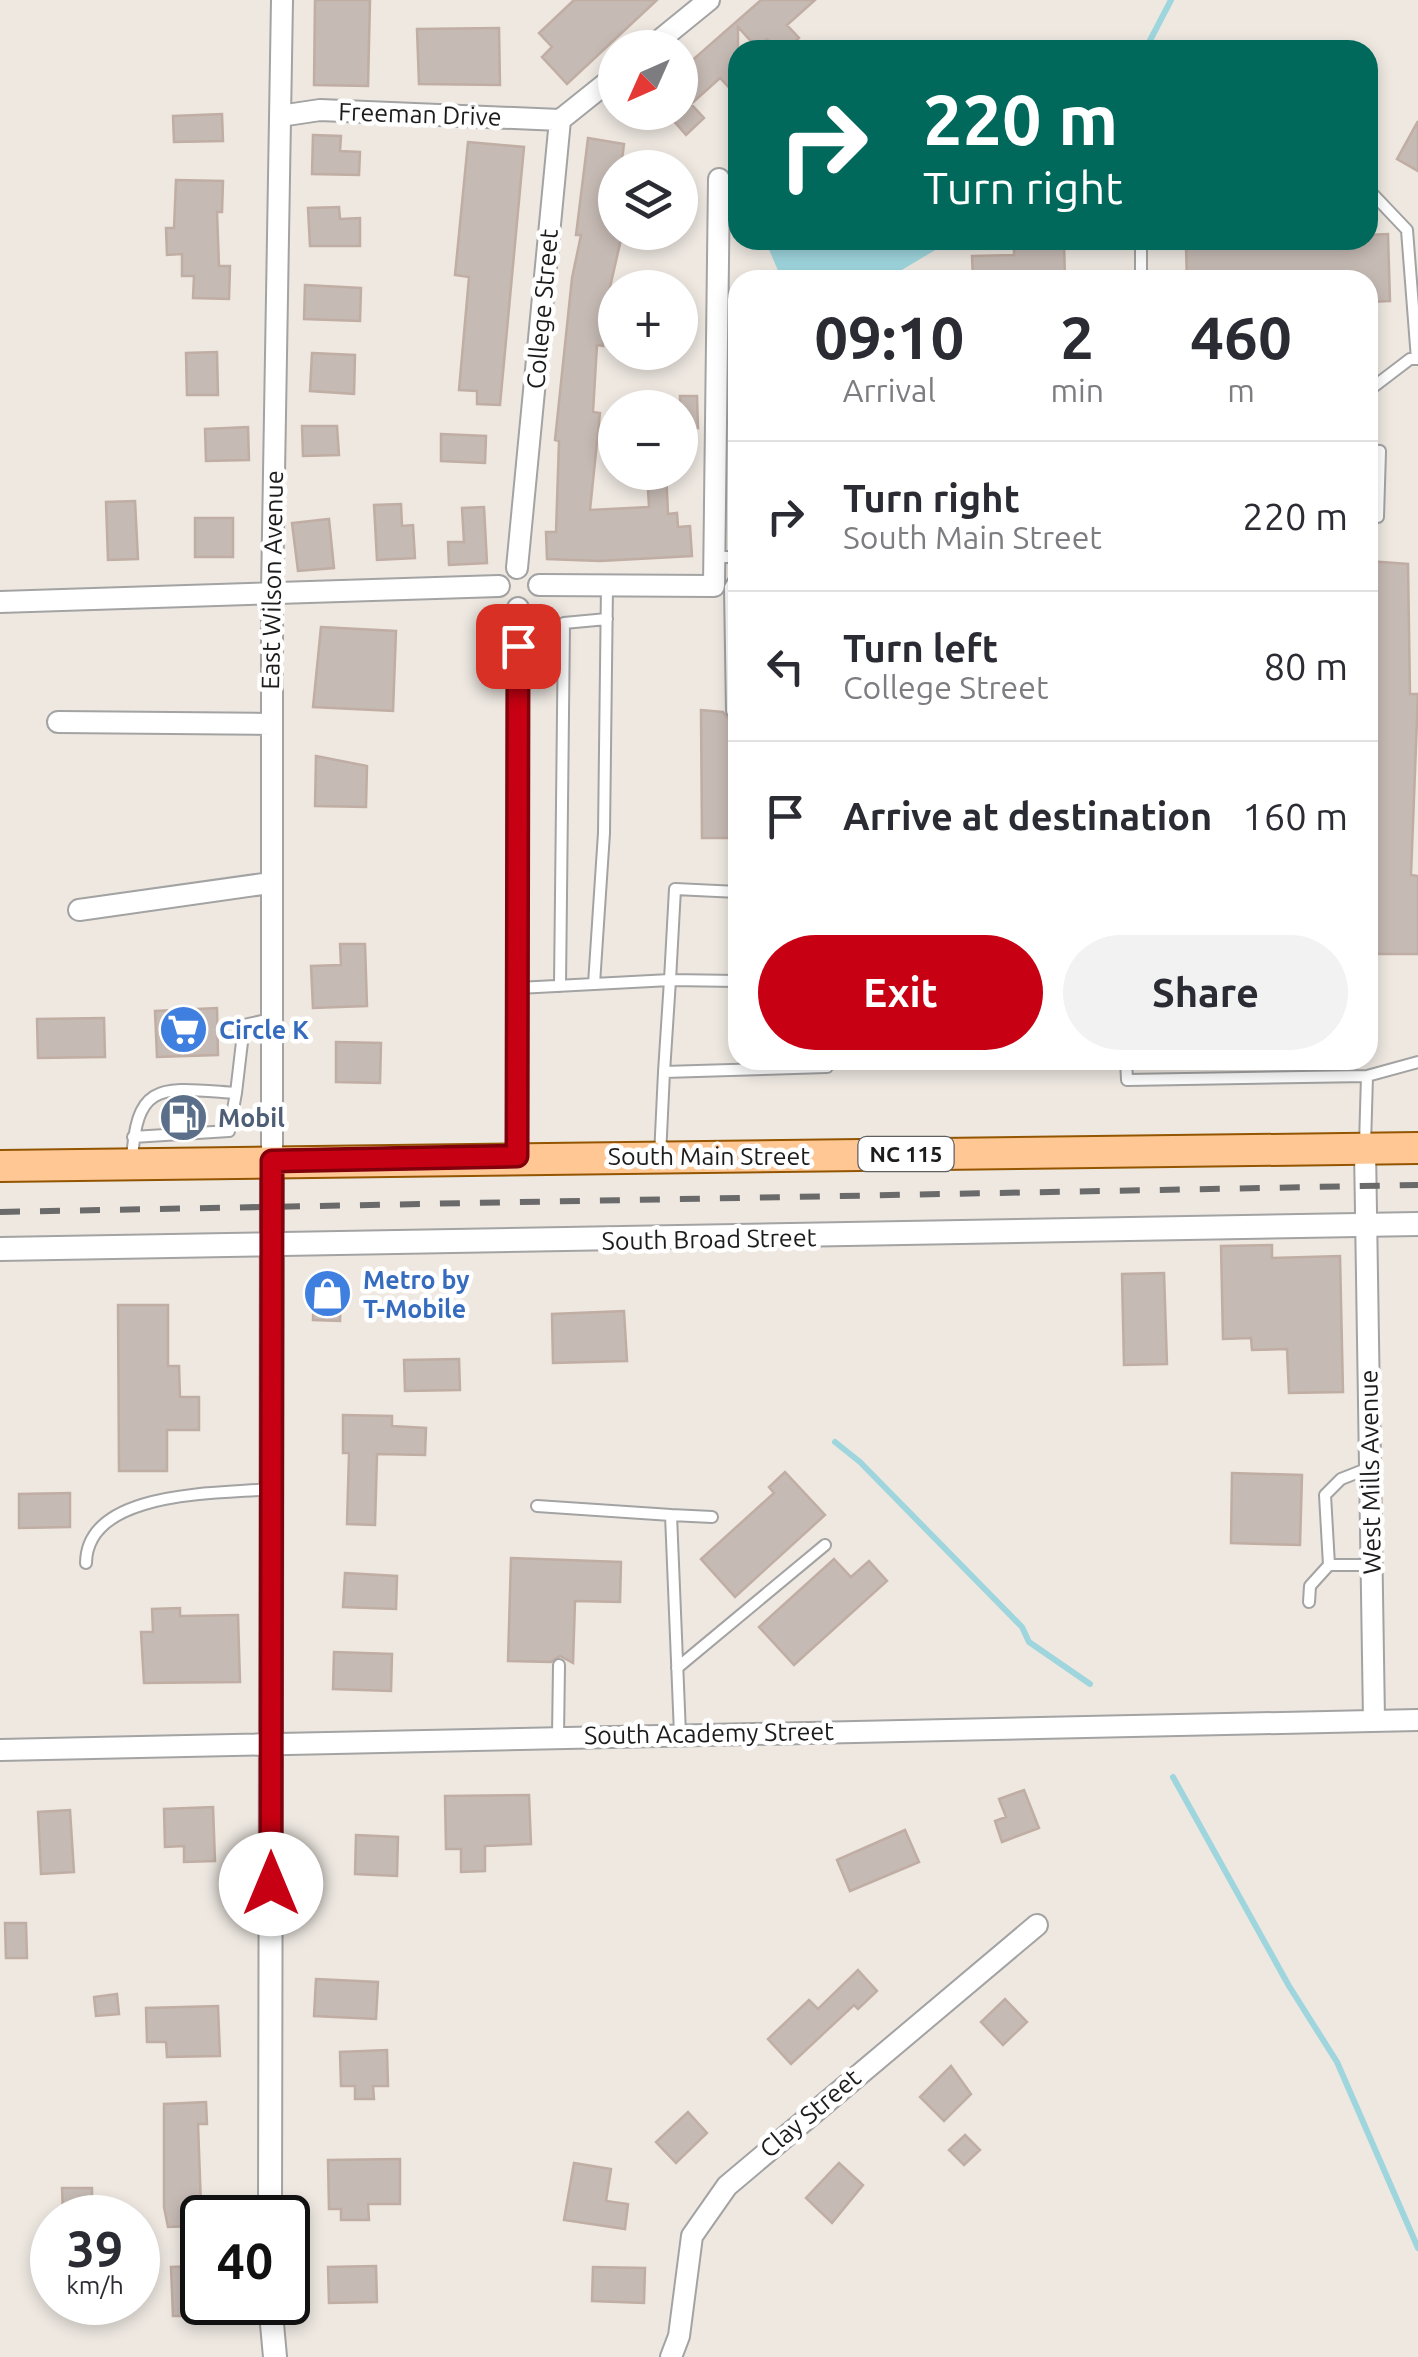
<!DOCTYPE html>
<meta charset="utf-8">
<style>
body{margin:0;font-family:Ubuntu,sans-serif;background:#f2f2f3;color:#2b2b33;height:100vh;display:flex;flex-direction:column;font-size:38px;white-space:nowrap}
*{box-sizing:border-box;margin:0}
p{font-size:32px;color:#7c7c81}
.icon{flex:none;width:55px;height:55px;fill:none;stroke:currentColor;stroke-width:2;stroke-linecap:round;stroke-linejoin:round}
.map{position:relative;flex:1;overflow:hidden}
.drawer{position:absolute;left:728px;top:270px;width:650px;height:800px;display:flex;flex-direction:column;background:#fff;border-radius:30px;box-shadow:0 5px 15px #0003}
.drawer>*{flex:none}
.guide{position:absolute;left:728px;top:40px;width:650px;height:210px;border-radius:30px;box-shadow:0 5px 15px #0003;background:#00695c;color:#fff;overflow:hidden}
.needle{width:65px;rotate:225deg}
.buttons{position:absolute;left:598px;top:30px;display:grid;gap:20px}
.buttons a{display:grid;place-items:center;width:100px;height:100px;border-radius:50%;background:#fff;box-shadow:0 5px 15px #0003;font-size:50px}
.speed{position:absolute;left:30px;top:2195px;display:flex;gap:20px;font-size:50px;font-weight:700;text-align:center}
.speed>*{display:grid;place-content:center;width:130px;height:130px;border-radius:50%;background:#fff;box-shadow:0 5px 15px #0003;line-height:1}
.speed small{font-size:25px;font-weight:400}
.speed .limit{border:5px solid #111;border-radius:15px;background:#fff;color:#111}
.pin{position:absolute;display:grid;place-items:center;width:85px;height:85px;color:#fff;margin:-42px;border-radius:20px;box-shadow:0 5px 15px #0006}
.me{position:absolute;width:110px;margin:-55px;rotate:0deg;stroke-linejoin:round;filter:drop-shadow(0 0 8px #0008)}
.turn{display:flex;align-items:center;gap:35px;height:210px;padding:0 30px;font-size:45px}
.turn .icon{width:130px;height:130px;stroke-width:2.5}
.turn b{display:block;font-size:70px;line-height:85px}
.eta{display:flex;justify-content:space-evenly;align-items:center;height:170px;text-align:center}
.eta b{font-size:60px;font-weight:700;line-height:70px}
.cta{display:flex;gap:20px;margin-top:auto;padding:20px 30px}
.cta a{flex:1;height:115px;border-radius:60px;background:#c70013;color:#fff;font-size:40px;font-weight:700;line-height:115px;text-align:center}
.cta a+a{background:#f2f2f3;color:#2b2b33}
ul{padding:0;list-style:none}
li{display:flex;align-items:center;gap:30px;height:150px;padding:0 30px;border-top:2px solid #e1e1e2}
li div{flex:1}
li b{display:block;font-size:38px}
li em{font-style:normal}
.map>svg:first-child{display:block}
</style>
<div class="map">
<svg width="1418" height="2357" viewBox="0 0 1418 2357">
<rect width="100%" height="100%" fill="#eee8e1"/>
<path fill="#9fd6de" d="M765 240H952L885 280H782Z"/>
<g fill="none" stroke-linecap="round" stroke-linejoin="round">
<path stroke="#9fd6de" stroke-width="6" d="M1145 50 1171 0
M835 1442 860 1462 1022 1627 1029 1642 1090 1684
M1173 1777 1289 1986 1337 2062 1418 2248"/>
</g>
<path fill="#c6bab4" stroke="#c0ada3" stroke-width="2.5" d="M315 0H370L368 86 314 85Z
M574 0H657L567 84 542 57 552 47 539 33Z
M761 0H815L787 25 799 38 787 50H777L767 39 757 48 738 27V97L720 78 691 104 704 118 686 135 666 112H680V71Z
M499 28 500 85 419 84 417 29Z
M222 114 223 141 174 142 173 116Z
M1418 121V171L1397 159Z
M313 135 341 136 340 151 360 152 359 175 312 174Z
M588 138 624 144 621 168H615V235H622L602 322 603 346 597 345 593 412 600 413 590 510 649 507 647 472H666L668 514 677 513 678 527 690 526 692 556 600 561 547 559 546 532H556L559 441 555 440 572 278 581 235H576Z
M468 142 524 147 500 405 477 404V391L459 390 469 277 455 275Z
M176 180 223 181 222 212H217L219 266H230L229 299 193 298 194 276H182V254L167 255 166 228H174Z
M339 207 340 219 360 218V246H310L308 208Z
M1388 234 1390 301 1368 302V280H1187L1186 247 1368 240V235Z
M1064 243 1065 280H973L972 256 1014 255V245Z
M305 285 361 288 360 321 304 319Z
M217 352 218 395H187L186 353Z
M312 353 355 355 354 394 310 391Z
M680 396H697L698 428 680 429Z
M302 426H337L339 455 303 456Z
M248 427 249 460 206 461 205 429Z
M441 434 486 436 485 463 441 461Z
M135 501 138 559 108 560 106 502Z
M401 504 402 526 413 525 415 558 377 560 374 505Z
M484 507 487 563 449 565 448 542H464L462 508Z
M195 518H233V557H195Z
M329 519 334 568 298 571 292 523Z
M1368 561 1408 564 1410 694H1418L1411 875 1418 876V954H1368Z
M321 627 396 631 393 711 313 707Z
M701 710 723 712 729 719 738 720V838H702Z
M316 756 367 766 366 807 315 806Z
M340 944H365L367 1006 313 1008 311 966 341 965Z
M217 1008 218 1055 157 1057 155 1011Z
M104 1018 105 1057 38 1058 37 1019Z
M336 1042 381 1043 380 1083 336 1082Z
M1272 1245V1258L1340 1256 1343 1392 1289 1393 1287 1349 1252 1350 1251 1338 1223 1339 1221 1246Z
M1164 1273 1167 1364 1124 1365 1122 1274Z
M314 1284 341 1285 340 1321 313 1320Z
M118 1305H168V1366H179L180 1397H199V1430H167V1471H119Z
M624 1311 627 1361 553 1363 552 1314Z
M459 1359 460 1390 405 1391 404 1360Z
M343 1415 392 1416V1426L426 1428 425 1455 377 1454 375 1525 347 1524 349 1453H343Z
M785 1472 825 1515 735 1597 701 1559 774 1493 769 1487Z
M1232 1473 1302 1475 1300 1545 1231 1543Z
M70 1493V1527L19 1528V1494Z
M511 1558 621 1562 620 1602 575 1601 573 1663 560 1656 551 1662 508 1661Z
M834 1559 851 1577 869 1561 887 1581 794 1665 759 1627Z
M345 1573 397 1576 396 1609 343 1607Z
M180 1608V1616L238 1615 240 1682 144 1683 141 1632H153L152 1609Z
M334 1652 392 1654 391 1691 333 1689Z
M1024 1790 1039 1828 1002 1842 995 1821 1006 1817 999 1799Z
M529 1795 531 1844 485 1846V1871L461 1872V1849H446L445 1796Z
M213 1807 215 1861 184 1862V1846L165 1847 164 1809Z
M70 1810 74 1872 41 1874 38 1812Z
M905 1830 919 1862 850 1891 837 1860Z
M356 1835 398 1837 397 1876 355 1874Z
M5 1923H26L27 1958H6Z
M858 1970 877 1991 858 2009 854 2005 791 2064 768 2039 809 2000 818 2009Z
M316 1979 378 1982 376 2019 314 2016Z
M117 1994 119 2014 96 2016 94 1997Z
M1005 1999 1027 2022 1003 2045 981 2022Z
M218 2006 220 2056 167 2057 166 2042H147L146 2008Z
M387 2050 388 2086H373L374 2099H355V2086H341L340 2052Z
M951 2066 971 2094 944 2121 920 2097Z
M206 2102 207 2124H198L201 2206H192L193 2226 168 2227 164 2207V2104Z
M688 2112 707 2133 676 2163 656 2142Z
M965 2135 980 2150 964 2165 949 2150Z
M400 2159V2204H368L369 2220H341V2209H329L328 2160Z
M574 2163 611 2169 606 2201 628 2204 625 2229 564 2220Z
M839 2163 863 2185 832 2223 806 2198Z
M62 2188H92V2214H63Z
M202 2266V2316H173L171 2267Z
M376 2266 377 2302 329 2303 328 2267Z
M593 2267 645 2268 644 2303 592 2301Z"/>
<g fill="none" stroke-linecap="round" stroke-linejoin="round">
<defs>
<path id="service" d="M1368 189 1407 230 1417 359
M1141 240V280
M1368 391 1410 359H1418
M1368 450 1380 451 1378 517H1368
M715 557H738
M738 574 730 587 732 711H738
M738 892 675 889 670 980 738 981
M594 984 604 833 607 585
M560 986 564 623 607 619
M518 988 670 980 664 1072
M1126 1060 1127 1080 1367 1076 1418 1062
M133 1137 229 1131 236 1093
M1365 1145 1367 1076
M660 1156 664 1072 827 1067 828 1060
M132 1162C136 1079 162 1088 236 1093L244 1025 271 1019
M1369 1468 1341 1479 1325 1495 1329 1565H1372
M537 1506 671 1515 680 1734
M671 1515 712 1517
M86 1563C87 1489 220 1494 271 1489
M1309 1602 1310 1586 1329 1565
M677 1668 825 1545
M558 1737 559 1665"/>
<path id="minor" d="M650 48 709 0
M280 116 320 110 560 120
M517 568 560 120 615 76
M539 585 714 586 719 179
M0 602 499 586
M58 722 271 724
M79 910 270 883
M1365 1149 1374 1720
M517 1156 518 608
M272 1161V592L282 0
M0 1750 1418 1720
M671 2357 679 2336 692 2236 727 2186 1037 1925"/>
<path id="tertiary" d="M0 1249 1418 1224
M270 2218 272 1161
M270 2302 275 2357"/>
<path id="primary" d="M0 1166 1418 1148"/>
</defs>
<use href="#service" stroke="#a3a3a3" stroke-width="14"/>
<use href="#minor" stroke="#a3a3a3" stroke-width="24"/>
<use href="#tertiary" stroke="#a3a3a3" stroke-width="26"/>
<use href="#primary" stroke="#935500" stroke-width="34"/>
<use href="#service" stroke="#fff" stroke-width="10"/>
<use href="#minor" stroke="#fff" stroke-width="20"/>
<use href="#tertiary" stroke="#fff" stroke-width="22"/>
<use href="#primary" stroke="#ffc794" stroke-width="30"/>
<path stroke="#6a6a6a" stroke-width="6" stroke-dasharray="20 20" stroke-linecap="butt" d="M0 1212 1418 1185"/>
</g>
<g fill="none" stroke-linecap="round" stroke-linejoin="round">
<defs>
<path id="route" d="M271 1884 272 1161 517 1156 518 646"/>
</defs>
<use href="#route" stroke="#81000c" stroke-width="25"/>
<use href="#route" stroke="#c70013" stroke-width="18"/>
</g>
<defs>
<symbol id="supermarket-disc" viewBox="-11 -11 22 22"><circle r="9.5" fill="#3f7fe0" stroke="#fff"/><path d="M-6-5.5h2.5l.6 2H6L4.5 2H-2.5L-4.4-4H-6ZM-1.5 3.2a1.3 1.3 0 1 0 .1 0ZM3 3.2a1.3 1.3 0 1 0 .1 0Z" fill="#fff"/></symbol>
<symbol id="fuel-disc" viewBox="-11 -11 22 22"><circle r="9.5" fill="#5c6f8a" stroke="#fff"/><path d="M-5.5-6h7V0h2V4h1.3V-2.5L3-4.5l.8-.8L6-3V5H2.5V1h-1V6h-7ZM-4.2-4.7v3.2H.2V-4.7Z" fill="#fff"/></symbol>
<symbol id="shop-disc" viewBox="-11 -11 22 22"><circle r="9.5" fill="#3f7fe0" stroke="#fff"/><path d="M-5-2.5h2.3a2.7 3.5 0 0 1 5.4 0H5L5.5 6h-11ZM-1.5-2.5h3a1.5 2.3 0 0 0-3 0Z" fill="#fff"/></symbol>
</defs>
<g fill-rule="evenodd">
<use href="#supermarket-disc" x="156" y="1002" width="55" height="55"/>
<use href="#fuel-disc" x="156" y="1090" width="55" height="55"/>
<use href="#shop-disc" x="300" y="1266" width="55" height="55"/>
</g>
<g text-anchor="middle" stroke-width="9" stroke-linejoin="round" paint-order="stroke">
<rect fill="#fff" stroke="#606060" stroke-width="2.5" x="858.5" y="1137" width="95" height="34" rx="8"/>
<g font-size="22" font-weight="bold" fill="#1c1c1c">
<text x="906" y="1162">NC 115</text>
</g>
<g font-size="25" fill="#1c1c1c" stroke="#fff">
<text transform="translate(420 114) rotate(2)" y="9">Freeman Drive</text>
<text transform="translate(542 309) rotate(-85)" y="9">College Street</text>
<text transform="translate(272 580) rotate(-89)" y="9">East Wilson Avenue</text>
<text x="709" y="1165">South Main Street</text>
<text transform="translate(709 1239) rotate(-1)" y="9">South Broad Street</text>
<text transform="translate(1370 1472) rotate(-91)" y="9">West Mills Avenue</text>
<text transform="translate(709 1733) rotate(-1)" y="9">South Academy Street</text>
<text transform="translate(810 2113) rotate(-40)" y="9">Clay Street</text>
</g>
<g font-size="25" font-weight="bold" fill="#366cbe" stroke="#fff" text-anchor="start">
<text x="219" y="1039">Circle K</text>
<text x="363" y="1289">Metro by<tspan x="363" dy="29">T-Mobile</tspan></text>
</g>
<g font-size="25" font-weight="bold" fill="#4e5e75" stroke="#fff" text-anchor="start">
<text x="218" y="1127">Mobil</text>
</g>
</g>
</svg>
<div class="buttons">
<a><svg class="needle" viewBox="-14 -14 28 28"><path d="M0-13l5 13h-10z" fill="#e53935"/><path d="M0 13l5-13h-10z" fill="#7c7c81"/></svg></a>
<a><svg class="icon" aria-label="layers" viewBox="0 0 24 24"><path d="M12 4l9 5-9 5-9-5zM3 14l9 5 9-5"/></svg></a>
<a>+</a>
<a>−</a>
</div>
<div class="speed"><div>39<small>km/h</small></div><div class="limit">40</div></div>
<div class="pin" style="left:518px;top:646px;background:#d93025"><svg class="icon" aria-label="arrive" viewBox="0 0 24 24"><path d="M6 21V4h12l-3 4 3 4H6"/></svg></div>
<svg class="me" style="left:271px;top:1884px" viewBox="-20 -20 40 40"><circle r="19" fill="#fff"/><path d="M0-13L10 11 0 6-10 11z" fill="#c70013"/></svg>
<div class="guide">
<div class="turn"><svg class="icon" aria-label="right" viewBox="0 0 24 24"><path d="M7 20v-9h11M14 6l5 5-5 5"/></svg><div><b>220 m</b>Turn right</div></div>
</div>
<section class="drawer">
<div class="eta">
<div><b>09:10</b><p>Arrival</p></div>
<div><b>2</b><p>min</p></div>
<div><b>460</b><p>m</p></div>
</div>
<ul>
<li><svg class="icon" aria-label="right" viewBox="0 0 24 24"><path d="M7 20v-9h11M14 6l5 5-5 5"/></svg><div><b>Turn right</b><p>South Main Street</p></div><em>220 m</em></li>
<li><svg class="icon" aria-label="left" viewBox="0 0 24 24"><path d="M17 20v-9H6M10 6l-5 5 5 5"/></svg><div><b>Turn left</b><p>College Street</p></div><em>80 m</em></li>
<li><svg class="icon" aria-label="arrive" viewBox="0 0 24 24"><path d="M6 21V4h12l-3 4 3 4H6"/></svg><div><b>Arrive at destination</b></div><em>160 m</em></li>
</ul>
<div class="cta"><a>Exit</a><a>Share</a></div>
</section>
</div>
